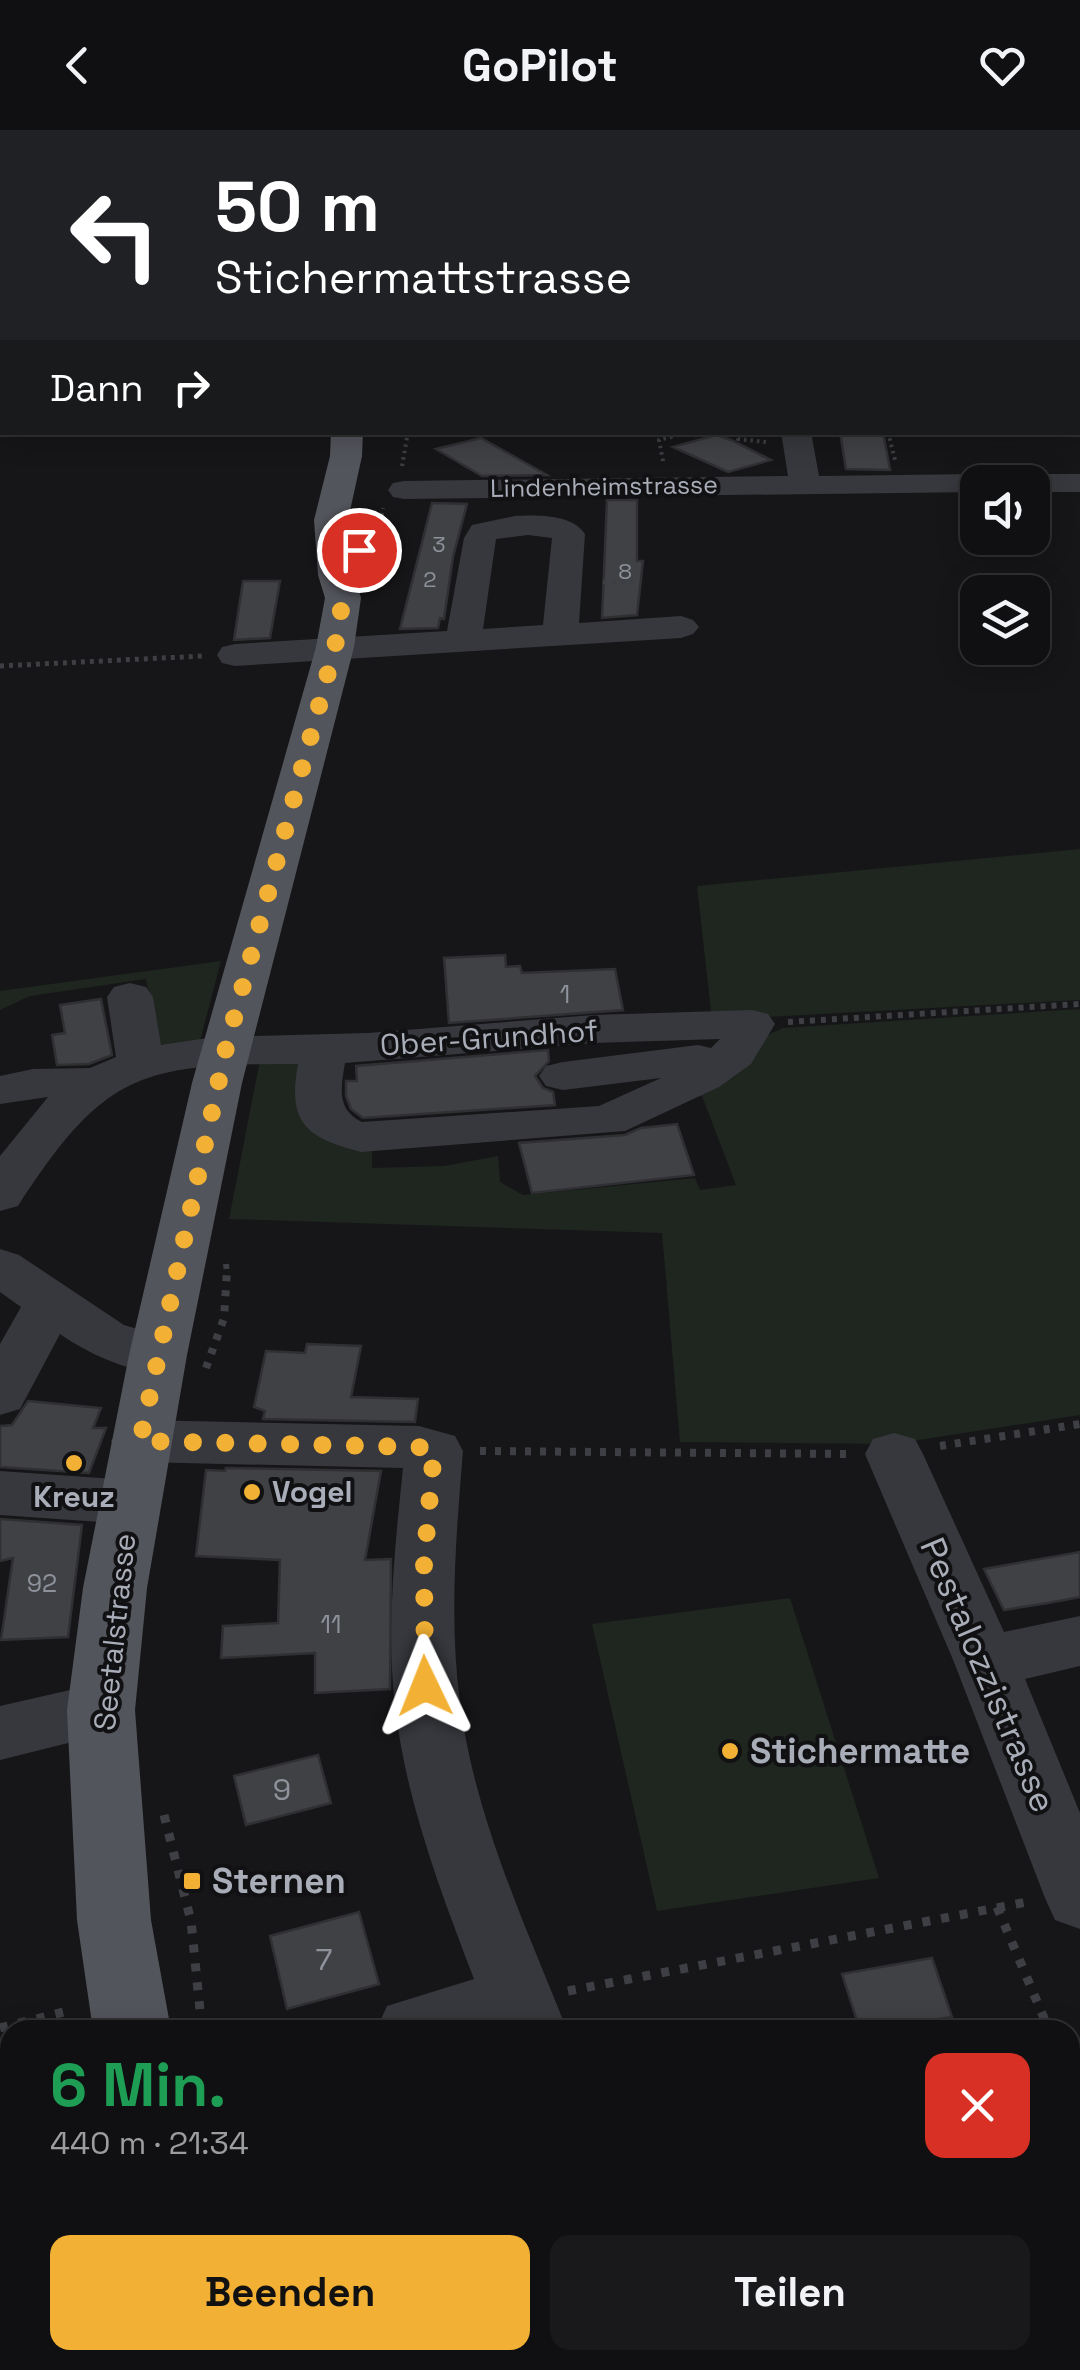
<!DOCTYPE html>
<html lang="de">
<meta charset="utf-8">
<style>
body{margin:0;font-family:"Space Grotesk",sans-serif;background:#19191b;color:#f1f3f6;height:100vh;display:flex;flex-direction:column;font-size:38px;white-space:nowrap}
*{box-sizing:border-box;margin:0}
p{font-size:32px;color:#9c9d9f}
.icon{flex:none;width:55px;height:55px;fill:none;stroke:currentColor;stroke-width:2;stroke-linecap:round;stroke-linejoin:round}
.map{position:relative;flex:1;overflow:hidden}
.sheet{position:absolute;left:0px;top:1890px;width:1080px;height:350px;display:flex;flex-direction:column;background:#101012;border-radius:30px 30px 0 0;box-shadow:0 5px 25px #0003,0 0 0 2px #303032}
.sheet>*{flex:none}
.guide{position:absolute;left:0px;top:0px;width:1080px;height:305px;box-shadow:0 5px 25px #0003,0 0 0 2px #303032;background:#202124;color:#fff;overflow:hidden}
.tools{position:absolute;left:960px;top:335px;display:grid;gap:20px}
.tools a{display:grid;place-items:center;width:90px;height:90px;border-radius:20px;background:#101012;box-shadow:0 5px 25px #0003,0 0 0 2px #303032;font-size:50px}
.pin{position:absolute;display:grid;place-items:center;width:85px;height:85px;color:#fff;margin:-42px;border:5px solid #fff;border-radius:50%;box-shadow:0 2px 10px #0007}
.me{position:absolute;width:110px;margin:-55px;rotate:358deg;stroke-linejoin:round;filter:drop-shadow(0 0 8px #0008)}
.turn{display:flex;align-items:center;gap:35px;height:210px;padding:0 50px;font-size:45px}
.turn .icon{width:130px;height:130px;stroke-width:2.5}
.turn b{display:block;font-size:70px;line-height:85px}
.then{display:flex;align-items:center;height:95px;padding:0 50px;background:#0003;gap:20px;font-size:38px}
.round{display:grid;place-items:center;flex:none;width:105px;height:105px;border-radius:20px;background:#19191b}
.head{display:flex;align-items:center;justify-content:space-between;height:170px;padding:0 50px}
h1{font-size:60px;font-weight:700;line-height:75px;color:#1e9e55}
.cta{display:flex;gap:20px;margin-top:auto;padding:20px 50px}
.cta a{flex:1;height:115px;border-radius:20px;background:#f2b134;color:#111;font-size:40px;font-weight:700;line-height:115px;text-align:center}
.cta a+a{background:#19191b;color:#f1f3f6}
header{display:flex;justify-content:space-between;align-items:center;height:130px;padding:0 50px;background:#101012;font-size:45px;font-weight:700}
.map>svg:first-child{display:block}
</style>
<header><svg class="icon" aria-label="back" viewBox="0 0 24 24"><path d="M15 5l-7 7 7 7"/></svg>GoPilot<svg class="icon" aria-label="heart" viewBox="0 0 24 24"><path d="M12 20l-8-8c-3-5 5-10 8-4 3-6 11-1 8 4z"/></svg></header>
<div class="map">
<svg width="1080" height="2240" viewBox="0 0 1080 2240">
<rect width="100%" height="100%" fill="#161618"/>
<path fill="#1e261f" d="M1080 719V870L712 890 697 756Z
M221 831 199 915 165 917 158 913 146 849 30 866 0 880V861Z
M1080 879V1285L893 1314 680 1312 662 1103 229 1089 260 930 300 927 372 1013V1038L444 1036 498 1026 500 1052 523 1065 695 1048 700 1060 736 1055 702 966 667 970 759 909 783 898Z
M790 1468 879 1748 657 1781 592 1494Z"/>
<path fill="#404145" stroke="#303034" stroke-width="2.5" d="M840 302H883L890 340 846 339Z
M716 305 731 310 771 330 728 342 673 317Z
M481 308 547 345 482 346 436 319Z
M607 370H637V431H643L637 485 602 488Z
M432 373 467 374 453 427 444 489 440 488 438 498 400 499Z
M243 451H280L270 508 234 510Z
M505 825 506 837 520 836 522 843 615 839 623 880 449 893 444 828Z
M101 869 112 925 89 934 57 935 52 905 65 903 60 875Z
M548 920 549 931 535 946 543 958 553 962 555 975 363 988 351 979 346 966V951H357L356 936Z
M677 994 694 1045 532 1063 519 1013 625 1005 641 998Z
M307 1214 361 1216 351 1267 418 1269 415 1292 263 1289 265 1281 254 1277 266 1221 305 1223Z
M28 1271 101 1278 93 1298H106L89 1343 0 1337V1296L12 1295Z
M226 1338 381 1341 365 1430 391 1429 390 1559 315 1563V1523L221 1528 223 1496 278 1493 280 1430 196 1426 206 1340 225 1341Z
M0 1389 82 1395 68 1507 1 1510 13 1428 0 1431Z
M1080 1422V1467L1048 1473 1004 1480 984 1439Z
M318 1625 331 1673 246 1695 234 1646Z
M359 1782 379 1854 287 1879 270 1806Z
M932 1828 952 1887 860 1900 842 1844Z"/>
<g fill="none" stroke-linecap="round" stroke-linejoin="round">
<path stroke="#3d3f44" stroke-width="2.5" stroke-dasharray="2.5 4" stroke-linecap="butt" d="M584 0 595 2
M708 0 715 2
M887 0 922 2
M595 2 612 0
M844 2 853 0"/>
<path stroke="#3d3f44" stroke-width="4" stroke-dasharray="2.5 4" stroke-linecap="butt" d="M738 302V309L766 312
M888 302 895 330
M663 331 659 310 671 307V302
M402 336 408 302
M626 423 627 416
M373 430 383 378"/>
<path stroke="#3d3f44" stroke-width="5" stroke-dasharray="4 5" stroke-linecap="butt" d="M603 452H634
M0 536 203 526"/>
<path stroke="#3d3f44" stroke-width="6" stroke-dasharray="5 6" stroke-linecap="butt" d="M788 892 1080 874
M226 1134 227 1143"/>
<path stroke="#3d3f44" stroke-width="8" stroke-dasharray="6 9" stroke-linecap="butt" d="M206 1238 224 1188 227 1141
M940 1316 1080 1294
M480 1321 853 1324"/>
<path stroke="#3d3f44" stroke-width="9" stroke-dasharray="8 11" stroke-linecap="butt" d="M164 1685 191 1791 202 1900
M997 1777 1049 1900
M568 1861 1027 1772
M0 1898 72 1880
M1070 1953 1080 1956"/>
<path fill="#37383d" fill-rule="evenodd" d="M1078 62H1080V78L1078 77Z
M1078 127H1080V143L1078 142Z
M781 302H811L819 346 978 344 989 346 993 352H978V362L404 369 393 367 388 360 393 353 404 351 788 346Z
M1032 344H1080V362H1032V352H1017L1021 346Z
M515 386C537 385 572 384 585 404L579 493 681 486 693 490 699 497 693 504 681 508 235 536 222 533 217 525 222 517 235 514 447 501 464 408 472 395ZM528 405 552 408 543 495 483 499 496 409Z
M130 853 146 857 153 867 161 915 214 907 368 903 593 885 752 880 768 884 775 894 751 934 719 957 625 1001 361 1022C306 1008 287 993 298 934 140 934 105 942 18 1076L0 1081V1026L48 967 0 974V946L33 939 90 938 116 927 107 867 114 857ZM720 909 711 918 698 915 563 932 546 936 539 946 546 956 563 960 661 948 599 976 362 992C336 979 341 958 345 933L593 913Z
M0 1119 19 1125 124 1195 178 1211 186 1225 178 1239C140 1249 92 1226 60 1204L20 1279 0 1285V1214L21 1177 0 1162Z
M140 1290 419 1296 455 1306 463 1321C456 1405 449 1490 460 1573 475 1688 525 1794 567 1900H376L387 1876 474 1849C440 1760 406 1671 395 1576 386 1497 395 1416 403 1338L140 1332 120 1326 111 1311 120 1296Z
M894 1303 915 1309 923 1324 1004 1502 1080 1486V1536L1025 1549 1080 1683V1799L1055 1790 1045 1768 954 1532 865 1324 873 1309Z
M0 1341 129 1350 150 1356 159 1372 150 1388 129 1394 0 1385Z
M101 1553 124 1561 134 1580 124 1599 0 1630V1576Z
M602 2230H686L689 2240H605Z"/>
<path fill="#53555c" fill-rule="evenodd" d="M416 0H438V2H416Z
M0 270H2V288H0Z
M331 302H363L362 326 348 390 354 445 361 468 354 517 242 953 187 1225 147 1458 135 1580 151 1790 171 1900H93L77 1790 67 1580 83 1458 129 1225 192 953 316 517 325 468 318 445 314 390 330 326Z
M155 2230H243L245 2240H157Z"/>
<path fill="#63666e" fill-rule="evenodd" d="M1078 212H1080V230H1078Z
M0 229H2V247H0Z"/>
</g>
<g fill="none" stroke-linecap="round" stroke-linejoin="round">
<path stroke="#f2b134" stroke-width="18" stroke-dasharray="0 32.4" d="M359 420 356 445 343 468 335 517 226 918 140 1311 419 1317 434 1321 424 1432 425 1556"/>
</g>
<g fill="#f2b134" stroke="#111113" stroke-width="4">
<circle cx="74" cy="1333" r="10"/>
<circle cx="252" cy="1362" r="10"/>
<circle cx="730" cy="1621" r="10"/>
<rect x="182" y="1741" width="20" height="20" rx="5"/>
</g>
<g text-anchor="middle" stroke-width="8" stroke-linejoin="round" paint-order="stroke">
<g font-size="22" fill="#8e929b">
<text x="439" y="422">3</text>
<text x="625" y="449">8</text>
<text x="430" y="457">2</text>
</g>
<g font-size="25" fill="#a8adb8" stroke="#111113">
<text transform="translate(604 356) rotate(-1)" y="9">Lindenheimstrasse</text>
</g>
<g font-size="25" fill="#8e929b">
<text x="565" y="873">1</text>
<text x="42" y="1462">92</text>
<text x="331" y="1503">11</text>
</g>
<g font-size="30" fill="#a8adb8" stroke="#111113">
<text transform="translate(489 908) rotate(-4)" y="10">Ober-Grundhof</text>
<text transform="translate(115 1502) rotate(-84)" y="10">Seetalstrasse</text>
</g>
<g font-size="30" font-weight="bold" fill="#a8adb8" stroke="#111113" text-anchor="start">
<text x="272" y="1372">Vogel</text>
<text x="74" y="1377" text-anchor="middle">Kreuz</text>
</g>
<g font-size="30" fill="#8e929b">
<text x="282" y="1670">9</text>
<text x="324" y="1840">7</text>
</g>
<g font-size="35" fill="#a8adb8" stroke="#111113">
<text transform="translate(988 1545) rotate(67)" y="12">Pestalozzistrasse</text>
</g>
<g font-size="35" font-weight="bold" fill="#a8adb8" stroke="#111113" text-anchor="start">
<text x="750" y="1633">Stichermatte</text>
<text x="212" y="1763">Sternen</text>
</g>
</g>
</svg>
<div class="tools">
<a><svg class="icon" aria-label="sound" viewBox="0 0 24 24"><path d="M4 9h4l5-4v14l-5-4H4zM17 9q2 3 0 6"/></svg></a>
<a><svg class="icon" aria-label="layers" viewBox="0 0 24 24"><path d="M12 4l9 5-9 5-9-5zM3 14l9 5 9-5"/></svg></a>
</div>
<div class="pin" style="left:359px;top:420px;background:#d93025"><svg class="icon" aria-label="arrive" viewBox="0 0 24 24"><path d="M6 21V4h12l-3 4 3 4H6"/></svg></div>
<svg class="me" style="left:425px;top:1556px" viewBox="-20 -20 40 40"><path d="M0-17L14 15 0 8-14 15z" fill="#f2b134" stroke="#fff" stroke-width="4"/></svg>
<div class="guide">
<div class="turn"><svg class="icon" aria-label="left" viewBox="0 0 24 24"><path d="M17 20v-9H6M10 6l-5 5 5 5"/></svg><div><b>50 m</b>Stichermattstrasse</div></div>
<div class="then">Dann<svg class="icon" aria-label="right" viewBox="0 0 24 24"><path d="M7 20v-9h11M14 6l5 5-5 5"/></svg></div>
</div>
<section class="sheet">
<div class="head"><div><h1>6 Min.</h1><p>440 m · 21:34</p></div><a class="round" style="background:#d93025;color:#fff"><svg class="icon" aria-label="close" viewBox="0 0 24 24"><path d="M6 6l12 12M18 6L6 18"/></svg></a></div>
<div class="cta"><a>Beenden</a><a>Teilen</a></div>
</section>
</div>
